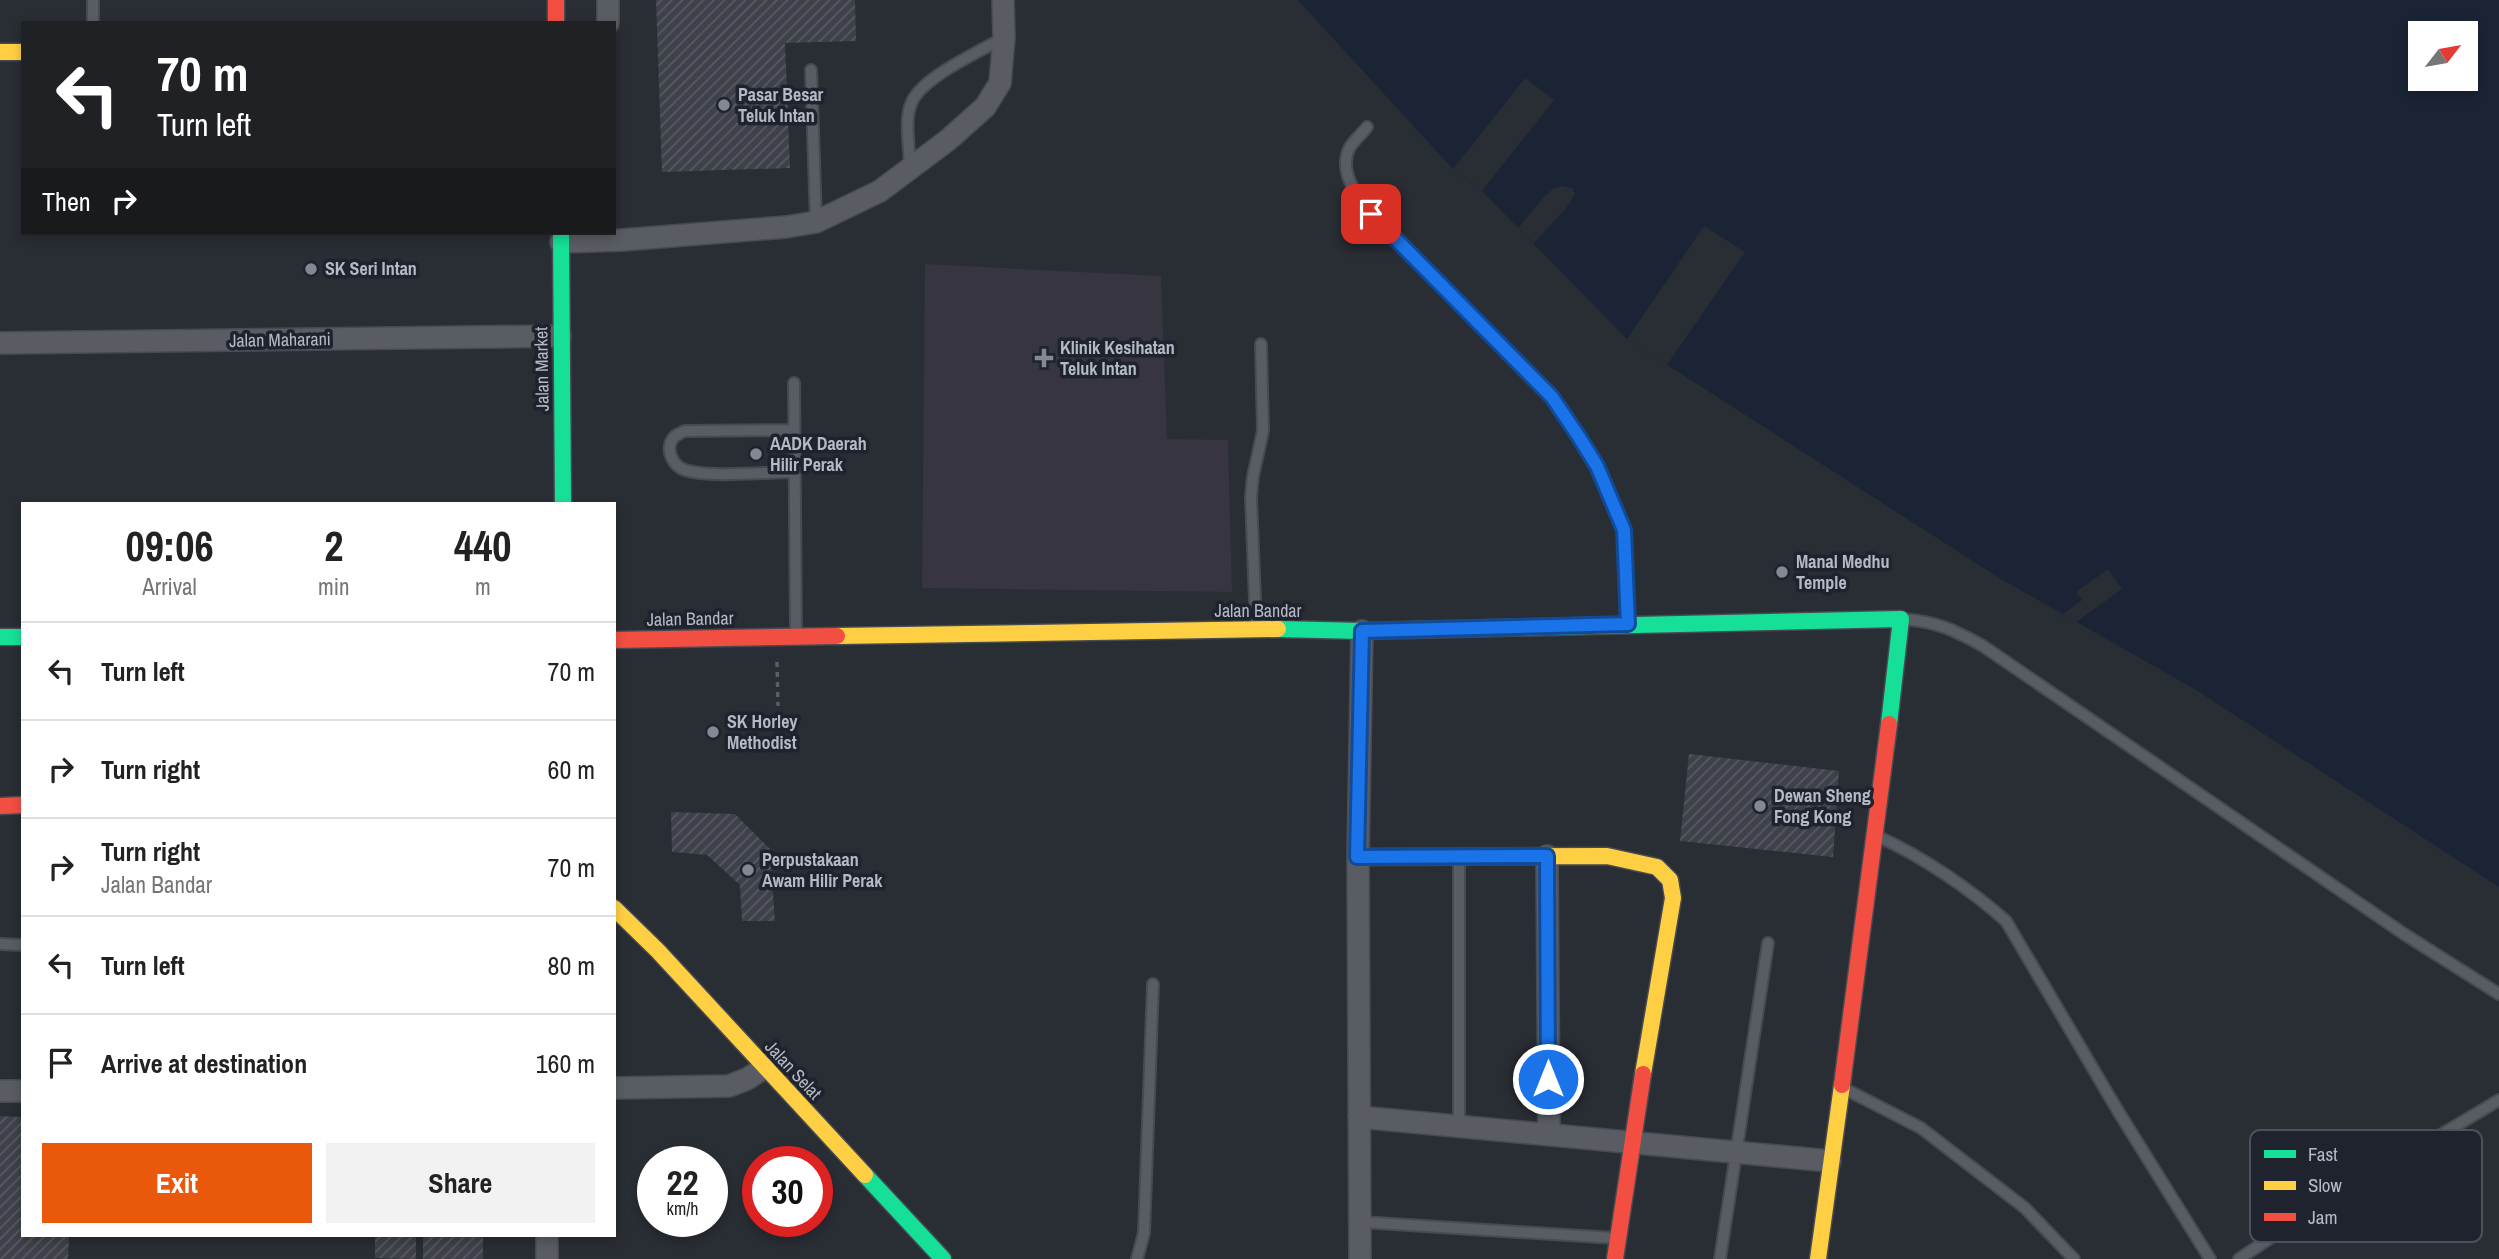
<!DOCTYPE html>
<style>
body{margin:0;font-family:"Archivo Narrow",sans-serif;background:#f2f2f2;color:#222;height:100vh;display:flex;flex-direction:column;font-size:26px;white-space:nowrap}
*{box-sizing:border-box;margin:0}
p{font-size:23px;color:#767676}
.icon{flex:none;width:38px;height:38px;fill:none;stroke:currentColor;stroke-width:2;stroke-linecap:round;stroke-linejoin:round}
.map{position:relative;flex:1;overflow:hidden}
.panel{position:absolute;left:21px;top:502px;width:595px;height:735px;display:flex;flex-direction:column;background:#fff;border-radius:0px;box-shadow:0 4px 10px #0003}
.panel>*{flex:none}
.guide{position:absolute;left:21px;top:21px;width:595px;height:214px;border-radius:0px;box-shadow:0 4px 10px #0003;background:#202124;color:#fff;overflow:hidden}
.needle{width:46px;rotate:59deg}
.controls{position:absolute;left:2408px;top:21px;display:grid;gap:14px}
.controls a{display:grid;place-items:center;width:70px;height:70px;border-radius:0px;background:#fff;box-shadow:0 4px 10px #0003;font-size:35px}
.speed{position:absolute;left:637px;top:1146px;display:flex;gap:14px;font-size:35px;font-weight:700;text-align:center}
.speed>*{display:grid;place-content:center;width:91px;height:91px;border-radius:50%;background:#fff;box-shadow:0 4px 10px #0003;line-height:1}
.speed small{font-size:18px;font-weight:400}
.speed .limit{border:10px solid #d22;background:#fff;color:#111}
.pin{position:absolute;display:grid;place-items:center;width:60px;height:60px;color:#fff;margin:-30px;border-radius:14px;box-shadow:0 4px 10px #0006}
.me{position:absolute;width:77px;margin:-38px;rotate:0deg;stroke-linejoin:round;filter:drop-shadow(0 0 5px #0008)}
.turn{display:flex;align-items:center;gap:24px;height:147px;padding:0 21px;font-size:32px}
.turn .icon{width:91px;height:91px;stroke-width:2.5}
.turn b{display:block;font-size:49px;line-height:60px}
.then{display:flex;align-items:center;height:66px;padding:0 21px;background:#0003;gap:14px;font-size:26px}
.eta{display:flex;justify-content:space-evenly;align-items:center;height:119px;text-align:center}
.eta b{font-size:42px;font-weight:700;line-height:49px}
.primary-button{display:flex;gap:14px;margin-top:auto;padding:14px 21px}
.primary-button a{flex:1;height:80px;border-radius:0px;background:#ea580c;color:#fff;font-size:28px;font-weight:700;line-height:80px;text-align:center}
.primary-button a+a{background:#f2f2f2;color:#222}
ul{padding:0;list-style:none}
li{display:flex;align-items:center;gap:21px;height:98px;padding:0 21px;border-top:2px solid #e0e0e0}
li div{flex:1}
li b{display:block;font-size:26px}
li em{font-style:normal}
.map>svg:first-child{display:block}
</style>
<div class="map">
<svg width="2499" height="1259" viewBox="0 0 2499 1259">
<defs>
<pattern id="building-hatch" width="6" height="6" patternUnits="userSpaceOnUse" patternTransform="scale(1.75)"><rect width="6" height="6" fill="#3e4149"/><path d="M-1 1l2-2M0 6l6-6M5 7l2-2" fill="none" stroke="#585a62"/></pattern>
</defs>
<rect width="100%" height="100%" fill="#292d34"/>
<path fill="#363540" d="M925 264 1161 276 1167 439 1228 440 1232 592 922 588Z"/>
<path fill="#1b2435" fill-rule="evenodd" d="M1298 0H2499V887L2196 690 1996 576 1627 339 1482 191 1453 169ZM2420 33H2466V79H2420Z"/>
<path fill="#292d34" d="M1525 78 1554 100 1482 191 1453 169Z
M1561 186 1572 188 1575 194 1565 210 1534 243 1518 228 1544 197 1553 189Z
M1704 226 1745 252 1667 365 1627 339Z
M2108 569 2122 589 2072 625 2059 617 2082 600 2076 592Z"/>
<path fill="url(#building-hatch)" d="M656 0H855L856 41 785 43 790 168 662 172Z
M1689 754 1839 771 1833 857 1680 841Z
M671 812 735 814 770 849 775 921H742L740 885 707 855 672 852Z
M0 1116 23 1117V1236H69L68 1259H0Z
M375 1236H416V1259L375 1258Z
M423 1236H483V1259H423Z"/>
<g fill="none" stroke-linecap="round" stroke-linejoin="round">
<defs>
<path id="lane" d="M93 0V23
M811 70 816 222
M1367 127C1362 134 1352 142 1349 149 1336 177 1367 209 1384 228L1552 397 1579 437 1597 466 1624 530 1628 624
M910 169C910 149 904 122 911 104 920 78 979 52 1003 38
M794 383 796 635
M794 430 685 431C678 434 672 436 670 445 668 455 675 467 685 470 709 478 767 472 794 472
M1903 619C1938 622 1954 630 1983 646L2404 934 2499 994
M1256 626 1251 497 1253 476 1263 431 1261 344
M1879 837C1923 857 1970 889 2006 921L2118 1111 2210 1259
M0 944 23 945
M1843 1088 1921 1128 2025 1208 2074 1259
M1459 1126V860
M1361 1222 1615 1238
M1137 1259 1144 1233 1153 984
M1720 1259 1768 943
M2239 1259 2285 1228 2499 1100"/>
<path id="street" d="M608 0V23
M561 242 622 240 786 227 816 222 880 191 948 140 985 107 1000 83 1004 37 1003 0
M0 343 560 336
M1547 856 1549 1134
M614 1088 729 1086 747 1079 764 1068
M0 1091H23
M1359 1117 1830 1161
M547 1236V1259
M1360 1259 1358 857 1362 631"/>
<path id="fast" d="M561 233 563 504
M1278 629 1362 631 1901 619 1889 724
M0 637H23
M865 1175 943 1259"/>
<path id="slow" d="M0 52H23
M837 636 1278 629
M1358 857 1607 856 1657 867 1670 880 1673 898 1643 1074
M614 908 658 951 865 1175
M1818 1259 1842 1085"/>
<path id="jam" d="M556 0V23
M614 640 837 636
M0 806 23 805
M1842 1085 1889 724
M1615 1259 1643 1074"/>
</defs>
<use href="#lane" stroke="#474a51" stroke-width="14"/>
<use href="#street" stroke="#474a51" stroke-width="24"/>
<use href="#fast" stroke="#474a51" stroke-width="19"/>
<use href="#slow" stroke="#474a51" stroke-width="19"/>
<use href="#jam" stroke="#474a51" stroke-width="19"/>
<path stroke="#5b5f64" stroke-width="3.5" stroke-dasharray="5 5" stroke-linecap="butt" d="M777 662 778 706"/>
<use href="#lane" stroke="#595c62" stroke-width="10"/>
<use href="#street" stroke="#595c62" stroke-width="21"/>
<use href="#fast" stroke="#16e098" stroke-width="16"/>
<use href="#slow" stroke="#ffcf43" stroke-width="16"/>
<use href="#jam" stroke="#f24e42" stroke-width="16"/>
</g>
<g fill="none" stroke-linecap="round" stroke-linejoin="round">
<defs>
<path id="route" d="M1371 214 1552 397 1579 437 1597 466 1624 530 1628 624 1362 631 1357 857 1547 856 1548 1079"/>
</defs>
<use href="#route" stroke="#114b97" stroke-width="18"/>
<use href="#route" stroke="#1a73e8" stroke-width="12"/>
</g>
<g fill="#838892" stroke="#1e232e" stroke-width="2.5">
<circle cx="724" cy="105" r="7"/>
<circle cx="311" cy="269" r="7"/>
<path d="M1040.5 347.5h7v7h7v7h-7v7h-7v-7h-7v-7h7z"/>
<circle cx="756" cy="454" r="7"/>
<circle cx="1782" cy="572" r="7"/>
<circle cx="713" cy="732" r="7"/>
<circle cx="1760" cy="806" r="7"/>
<circle cx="748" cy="870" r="7"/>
</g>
<g text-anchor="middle" stroke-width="7" stroke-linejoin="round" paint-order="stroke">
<g font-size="18" font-weight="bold" fill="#b4b9c5" stroke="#1e232e" text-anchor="start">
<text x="738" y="101">Pasar Besar<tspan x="738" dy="21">Teluk Intan</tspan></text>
<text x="325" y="275">SK Seri Intan</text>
<text x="1060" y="354">Klinik Kesihatan<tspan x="1060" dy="21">Teluk Intan</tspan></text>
<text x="770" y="450">AADK Daerah<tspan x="770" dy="21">Hilir Perak</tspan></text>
<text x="1796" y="568">Manal Medhu<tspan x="1796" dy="21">Temple</tspan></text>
<text x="727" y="728">SK Horley<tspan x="727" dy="21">Methodist</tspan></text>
<text x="1774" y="802">Dewan Sheng<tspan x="1774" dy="21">Fong Kong</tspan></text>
<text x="762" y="866">Perpustakaan<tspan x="762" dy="21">Awam Hilir Perak</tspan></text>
</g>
<g font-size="18" fill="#b4b9c5" stroke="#1e232e">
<text transform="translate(280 340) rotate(-1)" y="6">Jalan Maharani</text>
<text transform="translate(542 369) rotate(-91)" y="6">Jalan Market</text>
<text x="1258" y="617">Jalan Bandar</text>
<text transform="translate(690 619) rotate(-1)" y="6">Jalan Bandar</text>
<text transform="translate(793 1070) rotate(47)" y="6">Jalan Selat</text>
</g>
</g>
<rect x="2250" y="1130" width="232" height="112" rx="10" fill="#1e232e" stroke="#4b505b" stroke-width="2"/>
<rect x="2264" y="1150" width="32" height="8" fill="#16e098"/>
<rect x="2264" y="1181" width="32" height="9" fill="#ffcf43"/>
<rect x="2264" y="1213" width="32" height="8" fill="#f24e42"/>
<g font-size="19" fill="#b4b9c5">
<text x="2308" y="1161">Fast</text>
<text x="2308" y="1192">Slow</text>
<text x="2308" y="1224">Jam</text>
</g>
</svg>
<div class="controls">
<a><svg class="needle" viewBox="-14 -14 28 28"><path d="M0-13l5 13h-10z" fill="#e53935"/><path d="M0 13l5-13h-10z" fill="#767676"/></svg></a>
</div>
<div class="speed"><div>22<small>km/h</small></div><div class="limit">30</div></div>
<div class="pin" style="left:1371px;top:214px;background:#d93025"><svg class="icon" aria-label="arrive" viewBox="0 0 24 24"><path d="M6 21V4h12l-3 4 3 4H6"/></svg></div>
<svg class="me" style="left:1548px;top:1079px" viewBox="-20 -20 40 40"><circle r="17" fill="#1a73e8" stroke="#fff" stroke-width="3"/><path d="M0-11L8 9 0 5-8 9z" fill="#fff"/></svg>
<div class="guide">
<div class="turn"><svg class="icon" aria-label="left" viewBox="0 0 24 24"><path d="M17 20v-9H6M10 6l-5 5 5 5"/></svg><div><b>70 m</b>Turn left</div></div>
<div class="then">Then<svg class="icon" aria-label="right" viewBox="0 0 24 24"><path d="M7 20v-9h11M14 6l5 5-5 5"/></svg></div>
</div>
<section class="panel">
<div class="eta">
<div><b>09:06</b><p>Arrival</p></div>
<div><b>2</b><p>min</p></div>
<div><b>440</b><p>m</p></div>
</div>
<ul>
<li><svg class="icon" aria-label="left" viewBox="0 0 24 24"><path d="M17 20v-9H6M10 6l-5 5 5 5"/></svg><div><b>Turn left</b></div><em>70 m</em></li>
<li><svg class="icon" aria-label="right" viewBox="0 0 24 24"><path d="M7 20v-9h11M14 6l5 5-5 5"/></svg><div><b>Turn right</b></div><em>60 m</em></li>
<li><svg class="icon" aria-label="right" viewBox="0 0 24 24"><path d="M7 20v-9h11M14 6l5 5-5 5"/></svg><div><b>Turn right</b><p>Jalan Bandar</p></div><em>70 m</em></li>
<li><svg class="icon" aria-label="left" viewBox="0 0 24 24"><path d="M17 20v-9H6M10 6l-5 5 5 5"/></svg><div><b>Turn left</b></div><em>80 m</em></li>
<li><svg class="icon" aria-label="arrive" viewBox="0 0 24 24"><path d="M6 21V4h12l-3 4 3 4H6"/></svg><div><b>Arrive at destination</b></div><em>160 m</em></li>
</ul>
<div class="primary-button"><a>Exit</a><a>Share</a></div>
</section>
</div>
